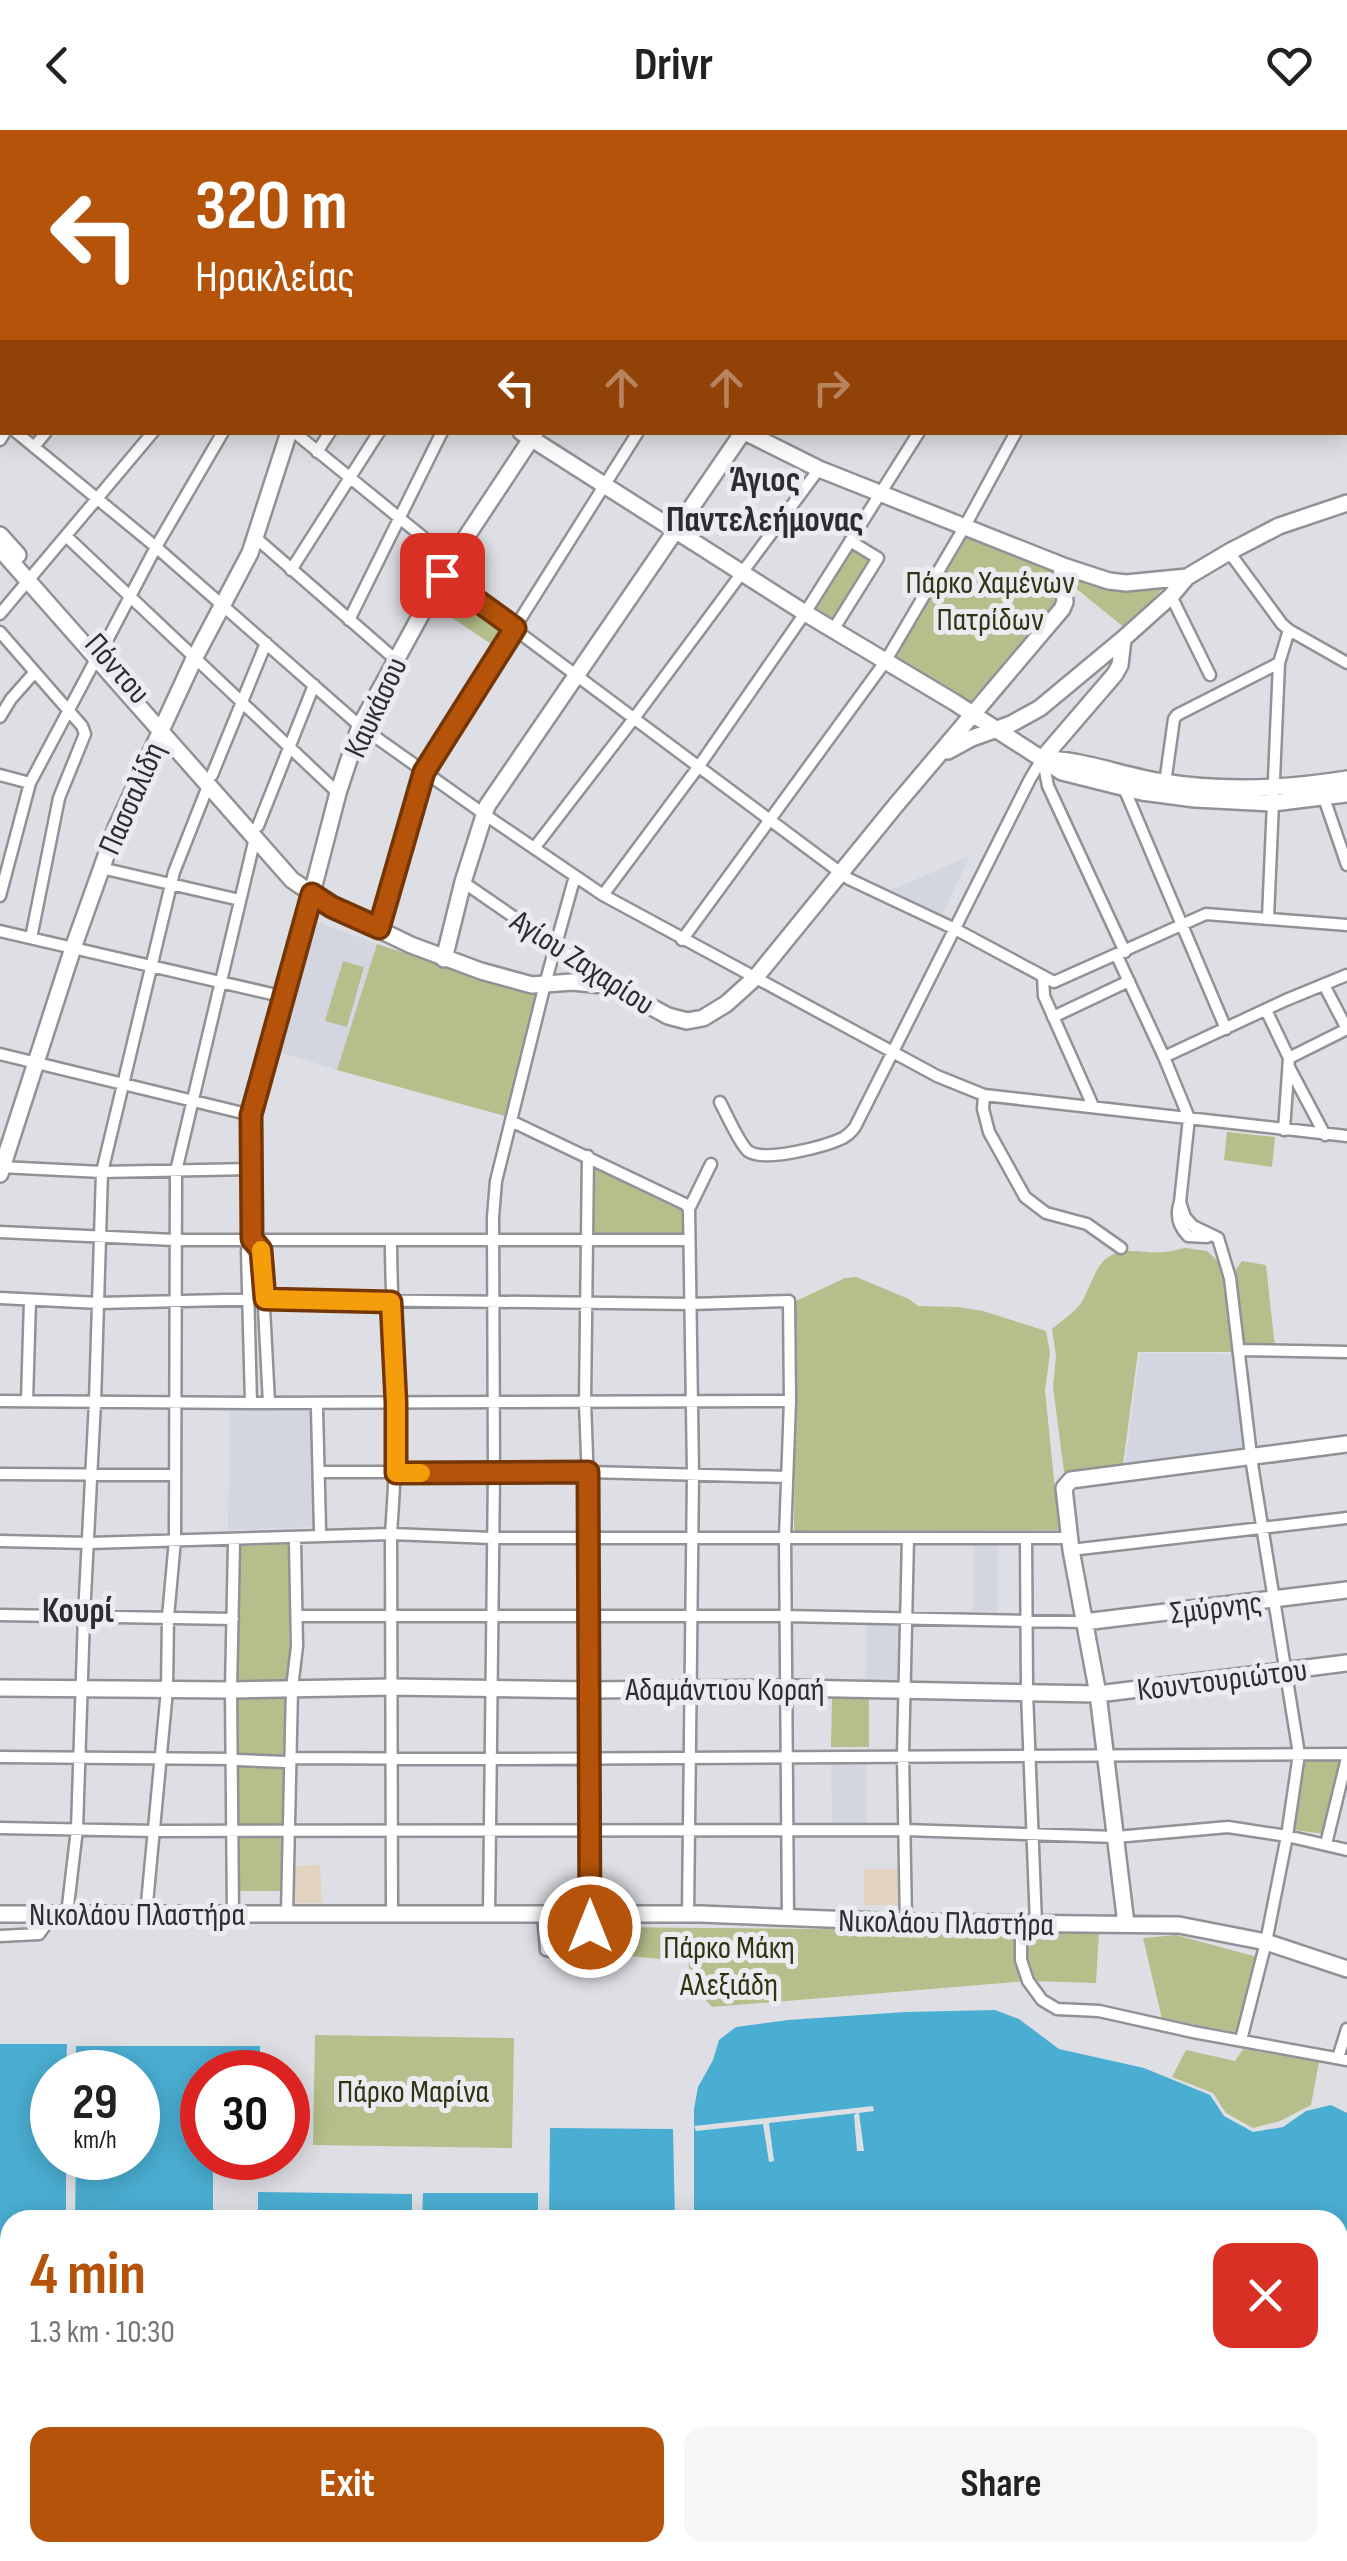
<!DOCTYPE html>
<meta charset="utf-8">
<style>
body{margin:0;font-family:"Sofia Sans Condensed",sans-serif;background:#f6f6f6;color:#222;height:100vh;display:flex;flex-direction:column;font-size:38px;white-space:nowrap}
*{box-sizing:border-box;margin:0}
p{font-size:32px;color:#767676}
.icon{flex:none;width:55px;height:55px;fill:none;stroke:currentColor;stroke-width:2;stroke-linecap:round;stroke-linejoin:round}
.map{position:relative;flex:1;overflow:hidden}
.side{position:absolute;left:0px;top:2080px;width:1348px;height:352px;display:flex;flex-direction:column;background:#fff;border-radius:30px 30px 0 0;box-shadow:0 5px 25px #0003}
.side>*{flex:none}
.banner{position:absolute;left:0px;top:0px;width:1348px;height:305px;box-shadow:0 5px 25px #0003;background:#b45309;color:#fff;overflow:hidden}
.speed{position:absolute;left:30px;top:1920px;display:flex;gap:20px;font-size:50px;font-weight:700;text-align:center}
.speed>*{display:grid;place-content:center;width:130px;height:130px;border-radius:50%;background:#fff;box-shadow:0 5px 25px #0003;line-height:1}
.speed small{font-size:25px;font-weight:400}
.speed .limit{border:15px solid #d22;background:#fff;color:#111}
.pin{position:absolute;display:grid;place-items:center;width:85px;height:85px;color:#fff;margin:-42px;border-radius:20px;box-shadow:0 5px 15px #0006}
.me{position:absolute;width:110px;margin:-55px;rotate:0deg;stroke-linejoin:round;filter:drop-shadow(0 0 8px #0008)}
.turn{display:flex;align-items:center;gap:35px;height:210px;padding:0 30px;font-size:45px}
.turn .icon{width:130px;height:130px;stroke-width:2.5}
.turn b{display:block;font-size:70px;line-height:85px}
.lanes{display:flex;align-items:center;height:95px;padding:0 30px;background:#0003;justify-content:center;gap:50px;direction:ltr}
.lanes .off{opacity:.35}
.round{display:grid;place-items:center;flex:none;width:105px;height:105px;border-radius:20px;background:#f6f6f6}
.summary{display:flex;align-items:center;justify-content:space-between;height:170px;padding:0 30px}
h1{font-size:60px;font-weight:700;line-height:75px;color:#b45309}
.primary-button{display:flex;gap:20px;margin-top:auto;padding:20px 30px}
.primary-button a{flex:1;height:115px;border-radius:20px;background:#b45309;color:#fff;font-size:40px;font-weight:700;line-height:115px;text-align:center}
.primary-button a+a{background:#f6f6f6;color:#222}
header{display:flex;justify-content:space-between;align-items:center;height:130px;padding:0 30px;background:#fff;font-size:45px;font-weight:700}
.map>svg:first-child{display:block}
</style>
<header><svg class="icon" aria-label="back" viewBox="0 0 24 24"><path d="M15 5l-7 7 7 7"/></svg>Drivr<svg class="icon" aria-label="heart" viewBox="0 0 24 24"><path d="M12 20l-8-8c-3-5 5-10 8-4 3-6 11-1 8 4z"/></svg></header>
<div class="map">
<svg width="1347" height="2431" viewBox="0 0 1347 2431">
<rect width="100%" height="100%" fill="#dedfe4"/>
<path fill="#e2d3c0" d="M320 1735 322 1773H294V1736Z
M864 1739H899V1775H864Z"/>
<path fill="#d3d5e1" d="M970 726 941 787 891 760Z
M317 792 377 814 337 940 277 921 313 795Z
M1140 1223 1235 1224 1245 1317 1125 1333Z
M312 1280 315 1397 228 1400 230 1281Z
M974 1415H998V1481H973Z
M866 1494 902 1495V1552L866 1551Z
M831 1632H866L867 1693 832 1694Z"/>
<path fill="#b6be8b" d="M967 402 1053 439 1055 473 972 574 895 528Z
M855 415 878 428 838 492 816 478Z
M1073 449C1103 458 1131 464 1163 458L1126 499 1073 456Z
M444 456 501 497 491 514 433 475Z
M377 814 539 866 505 986 337 940Z
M343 831 364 837 347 897 325 891Z
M1227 1002 1275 1007 1272 1037 1224 1030Z
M593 1032 686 1080 687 1104H593Z
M1186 1118 1207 1121 1224 1137 1234 1222H1138L1123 1334 1064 1342 1053 1257 1056 1226 1052 1199C1062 1190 1073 1184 1081 1173 1092 1156 1095 1130 1116 1123 1130 1118 1148 1124 1163 1122 1171 1122 1178 1119 1186 1118Z
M1242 1131 1266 1135 1275 1218 1244 1216 1234 1142Z
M856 1147 909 1169 918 1176 958 1177 983 1181 1046 1201 1050 1223 1045 1260 1059 1400 794 1401 796 1171 845 1148Z
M292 1414 282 1761H236L238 1630 234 1562 237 1416Z
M832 1567H869V1617H831Z
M1305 1628 1341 1630 1324 1704 1295 1700Z
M601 1797 1021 1801 1024 1821 1029 1801 1099 1802 1096 1853 1028 1851 712 1877 688 1851 689 1832 601 1823Z
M1176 1805 1257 1827 1237 1902 1162 1889 1143 1808Z
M315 1905 514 1908 512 2018 313 2015Z
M1243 1919 1319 1932 1311 1975 1280 1991 1253 1998 1226 1983 1213 1963 1172 1947 1186 1920 1235 1931Z"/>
<path fill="#4aaed2" d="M995 1880 1019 1889 1059 1919 1144 1938 1210 1965 1224 1986 1253 2002 1283 1997 1306 1981 1331 1975 1347 1983V2431H0V1914H67L66 1942H52V2028H66V2090H10V2422H1338V2090H694V1979L698 1957 713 1930 719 1910 736 1897 788 1890 905 1882Z
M76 1916H260V1942H202V2028H213V2090H75L76 2028H138V1942H76Z
M550 1998 673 1999 675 2090H549Z
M258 2062 412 2064V2090H258Z
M423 2063H538V2090H422Z"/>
<path fill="#dedfe4" d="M873 1976 874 1981 859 1983 864 2021H857L854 1985 857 1983 769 1993 774 2031 769 2032 763 1994 696 2001 694 1996Z"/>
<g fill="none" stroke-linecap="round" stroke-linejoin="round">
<defs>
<path id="street" d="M598 0 601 2
M821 0 828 2
M1063 0 1064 2
M69 2V0
M102 2 104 0
M296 2 298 0
M466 2 467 0
M532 2 534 0
M988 2 989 0
M0 49 2 50
M0 122 2 119
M0 238 2 235
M0 290 2 292
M16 302 156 417 360 596 484 684 603 765 937 946 984 965 1347 1006
M294 302 451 430
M0 310 5 302
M34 317 46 302
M317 322 330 302
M66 406 338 663
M256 408 396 530
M1229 422 1282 494 1289 500 1347 533
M291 440 379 302
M442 445 849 749 955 799 1054 852 1206 784 1347 795
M1171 466 1210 545
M0 484 153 302
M349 490 442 302
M833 500 878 428 850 411
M0 502 82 596 85 604 59 668 31 808
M102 520 156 417 223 302
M0 587 11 569 34 543
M1043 630 1048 656 1125 822
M0 645 30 653
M212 645 266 513
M1165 653 1174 589 1177 585 1279 533
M1124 658 1226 899
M1324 668 1347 735
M258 696 314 555
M535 717 635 587 819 339
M101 738 240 770
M463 752 611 854
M603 765 699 636 805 483 919 302
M0 766 30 653 97 527
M1268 788 1279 533 1289 500
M379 798 424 642 638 302
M0 801 285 867
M682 810 885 532 965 396 1016 302
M1117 826 1164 927 1189 988 1180 1072 1185 1087 1193 1096 1218 1108 1230 1148 1252 1334 1299 1624 1287 1706 1266 1812 1241 1910
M1043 846 1044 866 1093 976
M1266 880 1289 928
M1053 887 1129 851
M0 924 251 985
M1164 927 1286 870 1347 845
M1289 937 1325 1005
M984 965 983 979 989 1002 1025 1067 1046 1083 1087 1094 1121 1118
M720 972C726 983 739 1013 748 1021 764 1033 826 1016 843 1008 850 1004 850 1003 855 997L1030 649 1042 629
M511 991 685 1074 689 1079
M1284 1000 1289 928 1347 899 1324 855
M0 1037 102 1042 251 1039
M1179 1075C1176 1087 1179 1097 1188 1106L1207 1107
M0 1102 175 1110H689
M252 1109 261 1120 269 1273
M391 1111C391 1166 395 1219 396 1273 397 1317 394 1361 391 1404L392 1784
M0 1168 99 1173 265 1169 691 1174 789 1171 790 1271 785 1407 788 1788
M1240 1220 1347 1222
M0 1271 251 1273 790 1271
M27 1271 30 1170
M251 1273 247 1121 252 1109 251 985 285 867 312 763
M317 1278 320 1400
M319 1342H588L787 1347
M0 1344 175 1345
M1026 1409 1027 1562 1036 1794 1021 1801V1830L1028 1851 1042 1870 1057 1879 1099 1881 1193 1902 1347 1930
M0 1411 89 1413 391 1404 492 1408H1069
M1071 1420 1347 1388
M0 1485 233 1489
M297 1486H786L1084 1492
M0 1627 233 1629
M290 1628 490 1629 1347 1624
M238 1630 285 1632
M0 1698 154 1701 905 1700 1116 1707 1228 1697 1287 1706 1347 1720
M1326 1714 1347 1628
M67 1784 77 1699 84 1486 95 1272 102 1042 174 742 208 656
M146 1784 167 1560 168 1487 175 1410 176 1041 255 708
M233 1784 231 1560 234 1413
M287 1784 292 1558 297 1516 295 1412
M489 1784 494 1343 493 1087 496 1051 545 854 575 746
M543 1784 546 1820C559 1824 580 1825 589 1815L590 1408 585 1272 588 1026
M688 1785 693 1344 689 1079 711 1034
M906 1792 903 1625 908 1408
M0 1806 39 1804 44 1797 45 1784
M1338 1928 1347 1899"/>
<path id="secondary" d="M380 2V0
M739 2 740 0
M879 2 880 0
M521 302 805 483 954 572 1062 642 1142 662 1195 669 1273 673 1347 664
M745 302 819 339 1066 437 1109 451 1126 453 1187 447
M0 405 18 425
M0 419 292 750 332 777 411 815 481 841 532 855 572 852 613 856 668 886 687 891 703 888 726 874 756 847 896 675 1062 479 1065 472 1061 435
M948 621 972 608 1011 594 1040 578 1123 509 1171 466 1187 447 1229 422 1279 396 1347 373
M1042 629C1083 629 1123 646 1163 652 1225 662 1285 659 1347 649
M1042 629 1115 544 1120 535 1123 509
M312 763 338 663 360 596 451 430 535 303
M444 829 463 752 487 676 743 302
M0 1044 73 818 116 698 194 529 250 423 289 302
M1084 1492 1347 1460
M0 1558 231 1560 392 1557 589 1560 792 1558 1098 1564 1347 1533
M0 1784H700L906 1792 1179 1795 1266 1812 1347 1839
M1126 1794 1098 1564 1071 1420 1064 1358 1071 1350 1347 1314"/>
</defs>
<use href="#street" stroke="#919297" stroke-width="15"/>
<use href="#secondary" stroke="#919297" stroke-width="20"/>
<use href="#street" stroke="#fff" stroke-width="10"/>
<use href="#secondary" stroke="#fff" stroke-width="15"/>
</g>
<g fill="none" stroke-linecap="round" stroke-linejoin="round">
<defs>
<path id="route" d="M442 445 515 498 424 642 379 798 332 777 312 764 251 985 252 1109 261 1120 265 1169 391 1172 396 1273V1343L588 1342 590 1797"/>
</defs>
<use href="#route" stroke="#753606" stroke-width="25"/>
<use href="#route" stroke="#b45309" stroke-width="18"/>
<path stroke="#f59e0b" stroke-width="18" d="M261 1120 265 1169 391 1172 396 1273V1343H421"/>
</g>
<g text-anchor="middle" stroke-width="10" stroke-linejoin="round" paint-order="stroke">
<g font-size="32" fill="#2f3411" stroke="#ebecf1">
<text x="990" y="463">Πάρκο Χαμένων<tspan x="990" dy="37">Πατρίδων</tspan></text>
<text x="729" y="1828">Πάρκο Μάκη<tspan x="729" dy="37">Αλεξιάδη</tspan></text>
<text x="413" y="1972">Πάρκο Μαρίνα</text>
</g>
<g font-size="32" fill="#2c2d2f" stroke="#ebecf1">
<text transform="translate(118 538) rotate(49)" y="11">Πόντου</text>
<text transform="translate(375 577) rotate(-65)" y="11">Καυκάσου</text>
<text transform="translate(131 668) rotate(-66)" y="11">Πασσαλίδη</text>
<text transform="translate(583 832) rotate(33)" y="11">Αγίου Ζαχαρίου</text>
<text transform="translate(1216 1477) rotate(-7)" y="11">Σμύρνης</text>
<text transform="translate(1222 1549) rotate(-7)" y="11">Κουντουριώτου</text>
<text x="725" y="1570">Αδαμάντιου Κοραή</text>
<text x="137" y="1795">Νικολάου Πλαστήρα</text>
<text transform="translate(946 1792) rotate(1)" y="11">Νικολάου Πλαστήρα</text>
</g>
<g font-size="35" font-weight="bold" fill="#2c2d2f" stroke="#ebecf1">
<text x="765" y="361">Άγιος<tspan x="765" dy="40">Παντελεήμονας</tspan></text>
<text x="78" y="1492">Κουρί</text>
</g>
</g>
</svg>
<div class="speed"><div>29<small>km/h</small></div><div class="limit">30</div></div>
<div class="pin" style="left:442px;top:445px;background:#d93025"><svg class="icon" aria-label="arrive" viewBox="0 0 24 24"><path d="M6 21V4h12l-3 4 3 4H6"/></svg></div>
<svg class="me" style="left:590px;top:1797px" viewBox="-20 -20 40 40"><circle r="17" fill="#b45309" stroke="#fff" stroke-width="3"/><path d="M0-11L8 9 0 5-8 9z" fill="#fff"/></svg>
<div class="banner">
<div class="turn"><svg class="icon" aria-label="left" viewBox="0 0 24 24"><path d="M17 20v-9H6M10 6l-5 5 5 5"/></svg><div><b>320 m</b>Ηρακλείας</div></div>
<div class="lanes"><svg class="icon" aria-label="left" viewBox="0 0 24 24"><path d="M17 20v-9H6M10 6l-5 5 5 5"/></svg><svg class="icon off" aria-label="ahead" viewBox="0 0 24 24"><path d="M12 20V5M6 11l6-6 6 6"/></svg><svg class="icon off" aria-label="ahead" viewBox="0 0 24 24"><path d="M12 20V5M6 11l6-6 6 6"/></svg><svg class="icon off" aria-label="right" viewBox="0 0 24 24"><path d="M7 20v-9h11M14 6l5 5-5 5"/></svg></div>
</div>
<section class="side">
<div class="summary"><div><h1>4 min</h1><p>1.3 km · 10:30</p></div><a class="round" style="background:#d93025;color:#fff"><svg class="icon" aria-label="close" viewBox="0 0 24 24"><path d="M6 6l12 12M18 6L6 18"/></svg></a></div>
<div class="primary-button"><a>Exit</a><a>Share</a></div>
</section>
</div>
